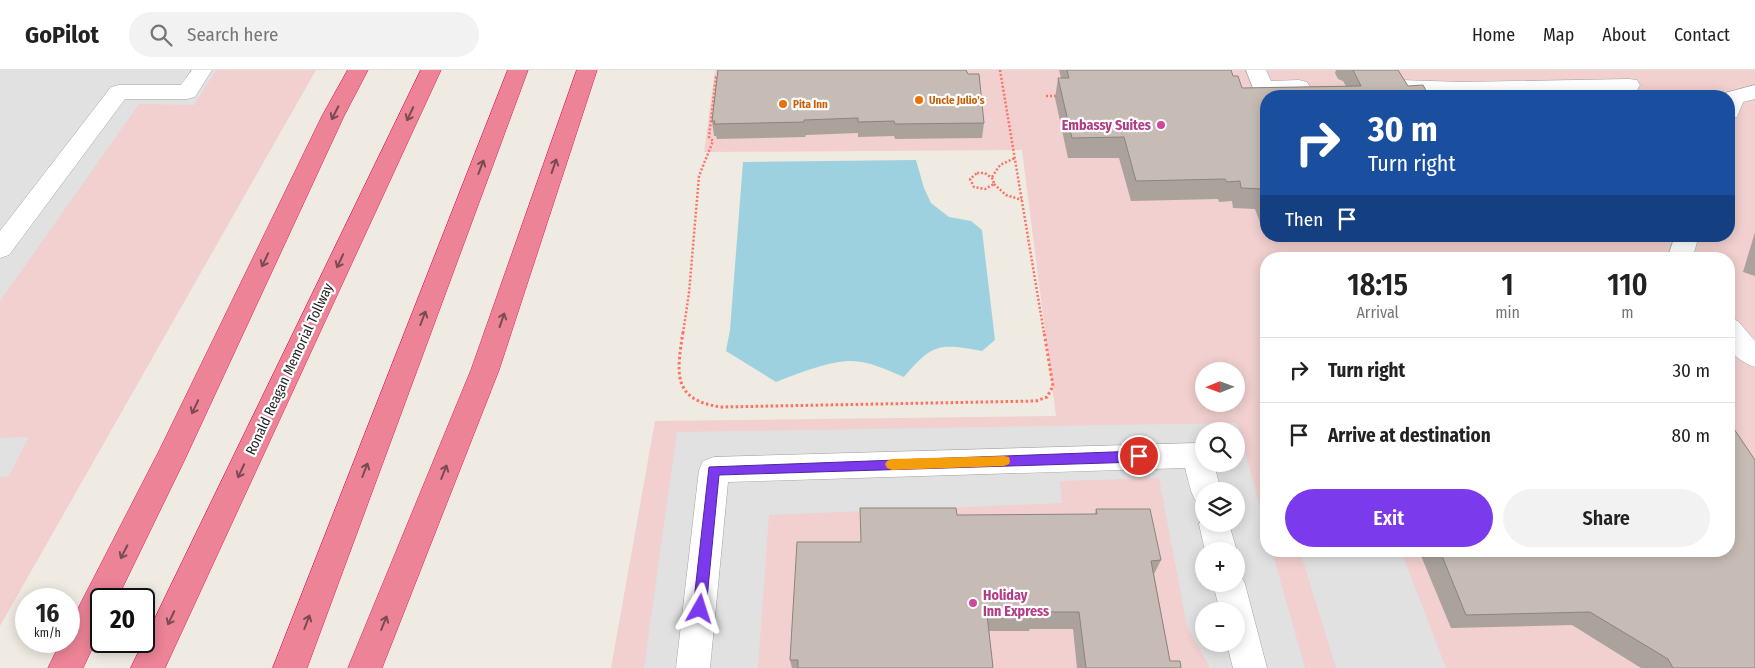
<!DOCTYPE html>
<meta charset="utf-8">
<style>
body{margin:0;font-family:"Fira Sans Condensed",sans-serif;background:#f2f2f2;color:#222;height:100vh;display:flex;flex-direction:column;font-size:19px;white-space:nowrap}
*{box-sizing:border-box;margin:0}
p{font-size:16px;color:#767676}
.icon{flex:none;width:28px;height:28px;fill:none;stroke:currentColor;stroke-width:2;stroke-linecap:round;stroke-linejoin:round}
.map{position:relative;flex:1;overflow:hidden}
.sheet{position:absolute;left:1260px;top:182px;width:475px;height:305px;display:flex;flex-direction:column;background:#fff;border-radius:20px;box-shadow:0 2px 12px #0003}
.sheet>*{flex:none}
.hud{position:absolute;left:1260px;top:20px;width:475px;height:152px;border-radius:20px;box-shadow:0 2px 12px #0003;background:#1a4fa0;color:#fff;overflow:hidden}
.needle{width:32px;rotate:269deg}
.fabs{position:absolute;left:1195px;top:292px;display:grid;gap:10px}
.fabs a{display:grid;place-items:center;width:50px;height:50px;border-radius:50%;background:#fff;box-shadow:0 2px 12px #0003;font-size:25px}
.speed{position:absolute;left:15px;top:518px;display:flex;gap:10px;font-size:25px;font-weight:700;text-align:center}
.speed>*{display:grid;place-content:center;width:65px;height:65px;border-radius:50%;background:#fff;box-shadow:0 2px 12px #0003;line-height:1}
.speed small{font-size:12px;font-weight:400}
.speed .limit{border:2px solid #111;border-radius:8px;background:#fff;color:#111}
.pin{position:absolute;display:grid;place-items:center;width:42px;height:42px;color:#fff;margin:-21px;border:2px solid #fff;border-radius:50%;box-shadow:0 1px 5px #0007}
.me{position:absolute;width:55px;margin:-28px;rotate:6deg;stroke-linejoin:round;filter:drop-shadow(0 0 4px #0008)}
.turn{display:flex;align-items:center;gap:18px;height:105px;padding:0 25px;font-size:22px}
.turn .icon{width:65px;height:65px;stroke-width:2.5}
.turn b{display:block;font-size:35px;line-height:42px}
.then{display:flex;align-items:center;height:48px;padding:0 25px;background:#0003;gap:10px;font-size:19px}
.eta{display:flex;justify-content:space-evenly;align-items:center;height:85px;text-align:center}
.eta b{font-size:30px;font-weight:600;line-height:35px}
.cta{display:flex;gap:10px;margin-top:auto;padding:10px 25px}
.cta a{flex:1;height:58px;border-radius:30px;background:#7c3aed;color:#fff;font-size:20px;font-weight:600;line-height:58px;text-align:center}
.cta a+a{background:#f2f2f2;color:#222}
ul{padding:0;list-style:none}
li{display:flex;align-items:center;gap:15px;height:65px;padding:0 25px;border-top:1px solid #e0e0e0}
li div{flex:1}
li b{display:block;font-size:19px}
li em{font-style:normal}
header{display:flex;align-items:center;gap:30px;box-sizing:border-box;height:70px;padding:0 25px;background:#fff;border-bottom:1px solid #e0e0e0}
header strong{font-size:24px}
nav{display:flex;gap:28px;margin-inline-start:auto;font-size:18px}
.search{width:350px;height:45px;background:#f2f2f2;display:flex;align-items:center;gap:12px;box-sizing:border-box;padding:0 18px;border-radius:28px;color:#767676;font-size:19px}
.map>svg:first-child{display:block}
</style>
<header>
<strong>GoPilot</strong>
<div class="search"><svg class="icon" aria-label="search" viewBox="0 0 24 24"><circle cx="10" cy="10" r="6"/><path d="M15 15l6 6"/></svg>Search here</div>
<nav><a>Home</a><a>Map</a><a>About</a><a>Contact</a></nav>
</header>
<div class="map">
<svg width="1755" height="598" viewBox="0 0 1755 598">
<rect width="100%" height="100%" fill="#efeae2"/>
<path fill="#f1d0cf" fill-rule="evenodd" d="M0 0H316L0 556Z
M715 0H1755V598H611L655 351 1056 346 1022 80 704 82ZM1266 26H1729V166H1266ZM1266 189H1729V481H1266ZM1204 301H1236V334H1204ZM1204 361H1236V394H1204ZM1204 421H1236V454H1204ZM1204 481H1236V514H1204ZM1204 541H1236V574H1204Z"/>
<path fill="#e1e1e1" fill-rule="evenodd" d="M0 0H216L194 35 139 34 0 231Z
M1237 353 1266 459V481H1272L1305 598H1210L1187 556 1159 408 1060 411 1062 433 769 445 758 598H644L677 362ZM1204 361H1236V394H1204ZM1204 421H1236V454H1204ZM1204 481H1236V514H1204ZM1204 541H1236V574H1204Z
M29 367 8 407 0 406V368Z
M1300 481H1401L1446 598H1336Z"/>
<path fill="#9ed1e0" d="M916 90 924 118 931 133 949 147 971 151 982 160 995 270 982 281C939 273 932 274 904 307 887 300 867 290 848 291 823 293 799 303 776 312L726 281 730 260 743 92Z"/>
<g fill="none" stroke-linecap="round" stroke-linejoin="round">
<defs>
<path id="minor" d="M192 0H212L195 27 187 29H125L9 185 0 188V161L111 17 119 15H181Z
M1246 0H1266L1271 11 1299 10 1307 12 1310 17 1307 22C1291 25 1271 26 1255 23Z
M1629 9 1637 10 1640 15 1637 20 1629 21 1463 26 1399 24 1391 22 1388 17 1391 12 1399 10 1463 12Z
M1755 15V29L1743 32 1737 47 1729 49V26H1723L1725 23Z
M1675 166H1699L1692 189H1667Z
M1729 248 1738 251 1755 271V297C1727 287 1727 274 1729 248Z
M1197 373 1204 375V394H1214L1221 421H1204V433L1195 430 1191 421 1185 398 728 412 710 598H676L699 400 703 391 714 387Z
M1204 444V454H1229L1237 481 1236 482 1205 481 1199 454Z
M1236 502 1240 503 1245 514 1267 598H1233L1227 574H1236V541H1220L1213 514H1236Z"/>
<path id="highway" d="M348 0H368L344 46 185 389 117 529H101V560L83 598H48L61 571H69V556L159 381 322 46Z
M421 0H441L165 598H131Z
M508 0H528L307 598H273Z
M577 0H597L499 300 382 598H348L471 300Z"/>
</defs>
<use href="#minor" stroke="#a4a4a4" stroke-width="1"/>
<use href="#highway" stroke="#e4185e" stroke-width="1"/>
<path stroke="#ff7262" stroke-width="2.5" stroke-dasharray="2 2" stroke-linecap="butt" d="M1000 0 1044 263
M1046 26H1058
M977 103H985L993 109 994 114 985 119 974 117 970 109Z
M992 107 1000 95 1015 88
M994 114 1006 125 1022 130
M683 263 689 223 699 106 713 71 709 67 716 7 720 3"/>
<path stroke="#ff7262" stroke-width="3" stroke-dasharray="2.5 2.5" stroke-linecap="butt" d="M683 262C677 302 671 330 721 337L1036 331 1047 327 1053 316 1044 262"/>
<use href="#minor" fill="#fff" fill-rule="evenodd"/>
<use href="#highway" fill="#ec8397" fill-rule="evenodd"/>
</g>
<path fill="#aba29c" d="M718 0 984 53 982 68 895 69 894 66 858 67V63L806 65 805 67 717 69 716 66H714L712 51Z
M1059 0H1231L1233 6 1242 18 1346 16 1343 11 1338 9 1335 3 1336 0H1398L1408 16 1266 26V155H1261L1255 139 1233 138 1232 131 1219 132 1218 129 1131 131 1119 88H1068L1055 28 1058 8H1061Z
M1755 162V206L1743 202Z
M1096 439 1161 490 1154 504 1170 591 1181 598H1077L1073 559H1030L1029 561H989L993 598H792L790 590 861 472 1095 444Z
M1419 481H1729L1755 598H1641L1572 555 1451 558Z"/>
<path fill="#c7bcb5" stroke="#8b847f" d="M718 0H966L968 4H979L984 53 895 54 894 51 858 52V48L804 50V52L714 54 715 51H712Z
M1067 0H1231L1233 6H1238L1242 18 1361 16 1353 0H1398L1408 16 1423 15 1429 26H1266V128L1263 119 1241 118 1240 111 1227 112 1225 109 1136 111 1124 67 1072 68 1058 8H1069Z
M1729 356H1732L1755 390V598H1673L1668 589 1590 542 1466 545 1440 481H1729Z
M860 438H956L957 445 1097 444 1096 439H1150L1161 490 1151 491 1170 591H1180L1181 598H1086L1079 542H1034V545H987L993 597 992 598H798V590H790L797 472H861Z"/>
<defs><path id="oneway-shaft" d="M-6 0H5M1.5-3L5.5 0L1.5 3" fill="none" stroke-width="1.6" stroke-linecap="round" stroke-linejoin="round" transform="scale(1.25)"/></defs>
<g stroke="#7a4b54">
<use href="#oneway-shaft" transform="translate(335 43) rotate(117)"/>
<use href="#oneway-shaft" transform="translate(410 44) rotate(115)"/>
<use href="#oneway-shaft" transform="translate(554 96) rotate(-71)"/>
<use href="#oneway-shaft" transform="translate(481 97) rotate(-69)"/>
<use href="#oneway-shaft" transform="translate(265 190) rotate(115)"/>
<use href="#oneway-shaft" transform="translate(340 191) rotate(115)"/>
<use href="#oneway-shaft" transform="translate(423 248) rotate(-69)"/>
<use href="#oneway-shaft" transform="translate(502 250) rotate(-71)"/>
<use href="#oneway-shaft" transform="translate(195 337) rotate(115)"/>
<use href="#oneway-shaft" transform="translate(365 400) rotate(-69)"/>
<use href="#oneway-shaft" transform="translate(241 401) rotate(115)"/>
<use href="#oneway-shaft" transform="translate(444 402) rotate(-68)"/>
<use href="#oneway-shaft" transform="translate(124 482) rotate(117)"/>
<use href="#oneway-shaft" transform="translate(171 548) rotate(115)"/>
<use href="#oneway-shaft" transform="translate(307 552) rotate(-69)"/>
<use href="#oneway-shaft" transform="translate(384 553) rotate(-68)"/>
</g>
<path fill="#7c3aed" stroke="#51269a" d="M1139 381 1143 383 1145 386 1143 390 1139 392 719 405 706 539 704 543 700 545 695 543 693 539 709 397Z"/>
<path fill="#f59e0b" d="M1004 386 1009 387 1010 391 1009 394 1004 396 892 400 887 398 885 394 887 391 892 389Z"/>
<g fill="#e8710a" stroke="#fff" stroke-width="2">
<circle cx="919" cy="30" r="5"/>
<circle cx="783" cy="34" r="5"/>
</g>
<g fill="#d1479c" stroke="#fff" stroke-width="2">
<circle cx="1161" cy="55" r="5"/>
<circle cx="973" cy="533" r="5"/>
</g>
<g text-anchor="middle" stroke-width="4.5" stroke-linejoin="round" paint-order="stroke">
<g font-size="11" font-weight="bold" fill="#c56008" stroke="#fff" text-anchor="start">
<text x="929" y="34">Uncle Julio’s</text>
<text x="793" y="38">Pita Inn</text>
</g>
<g font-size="14" font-weight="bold" fill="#b23c85" stroke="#fff" text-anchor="end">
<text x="1151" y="60">Embassy Suites</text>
<text x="983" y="530" text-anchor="start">Holiday<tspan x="983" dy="16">Inn Express</tspan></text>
</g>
<g font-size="14" fill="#1d1d1d" stroke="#fff">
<text transform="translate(289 299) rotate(-65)" y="5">Ronald Reagan Memorial Tollway</text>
</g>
</g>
</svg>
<div class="fabs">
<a><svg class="needle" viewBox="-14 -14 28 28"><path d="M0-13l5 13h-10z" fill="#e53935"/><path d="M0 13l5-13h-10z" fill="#767676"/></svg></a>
<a><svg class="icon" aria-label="search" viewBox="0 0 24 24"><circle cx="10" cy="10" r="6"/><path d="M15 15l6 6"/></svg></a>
<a><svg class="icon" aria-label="layers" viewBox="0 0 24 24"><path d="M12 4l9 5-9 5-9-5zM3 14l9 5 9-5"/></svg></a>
<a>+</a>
<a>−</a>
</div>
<div class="speed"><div>16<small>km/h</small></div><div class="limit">20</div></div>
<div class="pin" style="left:1139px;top:386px;background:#d93025"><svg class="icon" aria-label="arrive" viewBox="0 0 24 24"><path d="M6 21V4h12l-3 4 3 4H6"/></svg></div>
<svg class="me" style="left:700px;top:539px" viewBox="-20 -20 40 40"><path d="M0-17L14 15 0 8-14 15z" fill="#7c3aed" stroke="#fff" stroke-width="4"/></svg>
<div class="hud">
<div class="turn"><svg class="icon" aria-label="right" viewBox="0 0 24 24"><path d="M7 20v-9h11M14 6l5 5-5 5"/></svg><div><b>30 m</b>Turn right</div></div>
<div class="then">Then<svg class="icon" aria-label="arrive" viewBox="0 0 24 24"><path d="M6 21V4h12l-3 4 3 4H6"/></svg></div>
</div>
<section class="sheet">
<div class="eta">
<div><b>18:15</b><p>Arrival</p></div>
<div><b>1</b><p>min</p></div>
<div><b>110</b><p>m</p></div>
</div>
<ul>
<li><svg class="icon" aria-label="right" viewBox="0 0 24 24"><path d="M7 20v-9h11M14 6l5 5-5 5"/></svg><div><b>Turn right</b></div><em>30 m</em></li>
<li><svg class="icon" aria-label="arrive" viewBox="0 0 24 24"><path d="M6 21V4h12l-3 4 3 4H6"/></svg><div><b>Arrive at destination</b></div><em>80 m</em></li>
</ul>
<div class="cta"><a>Exit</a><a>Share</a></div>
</section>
</div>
